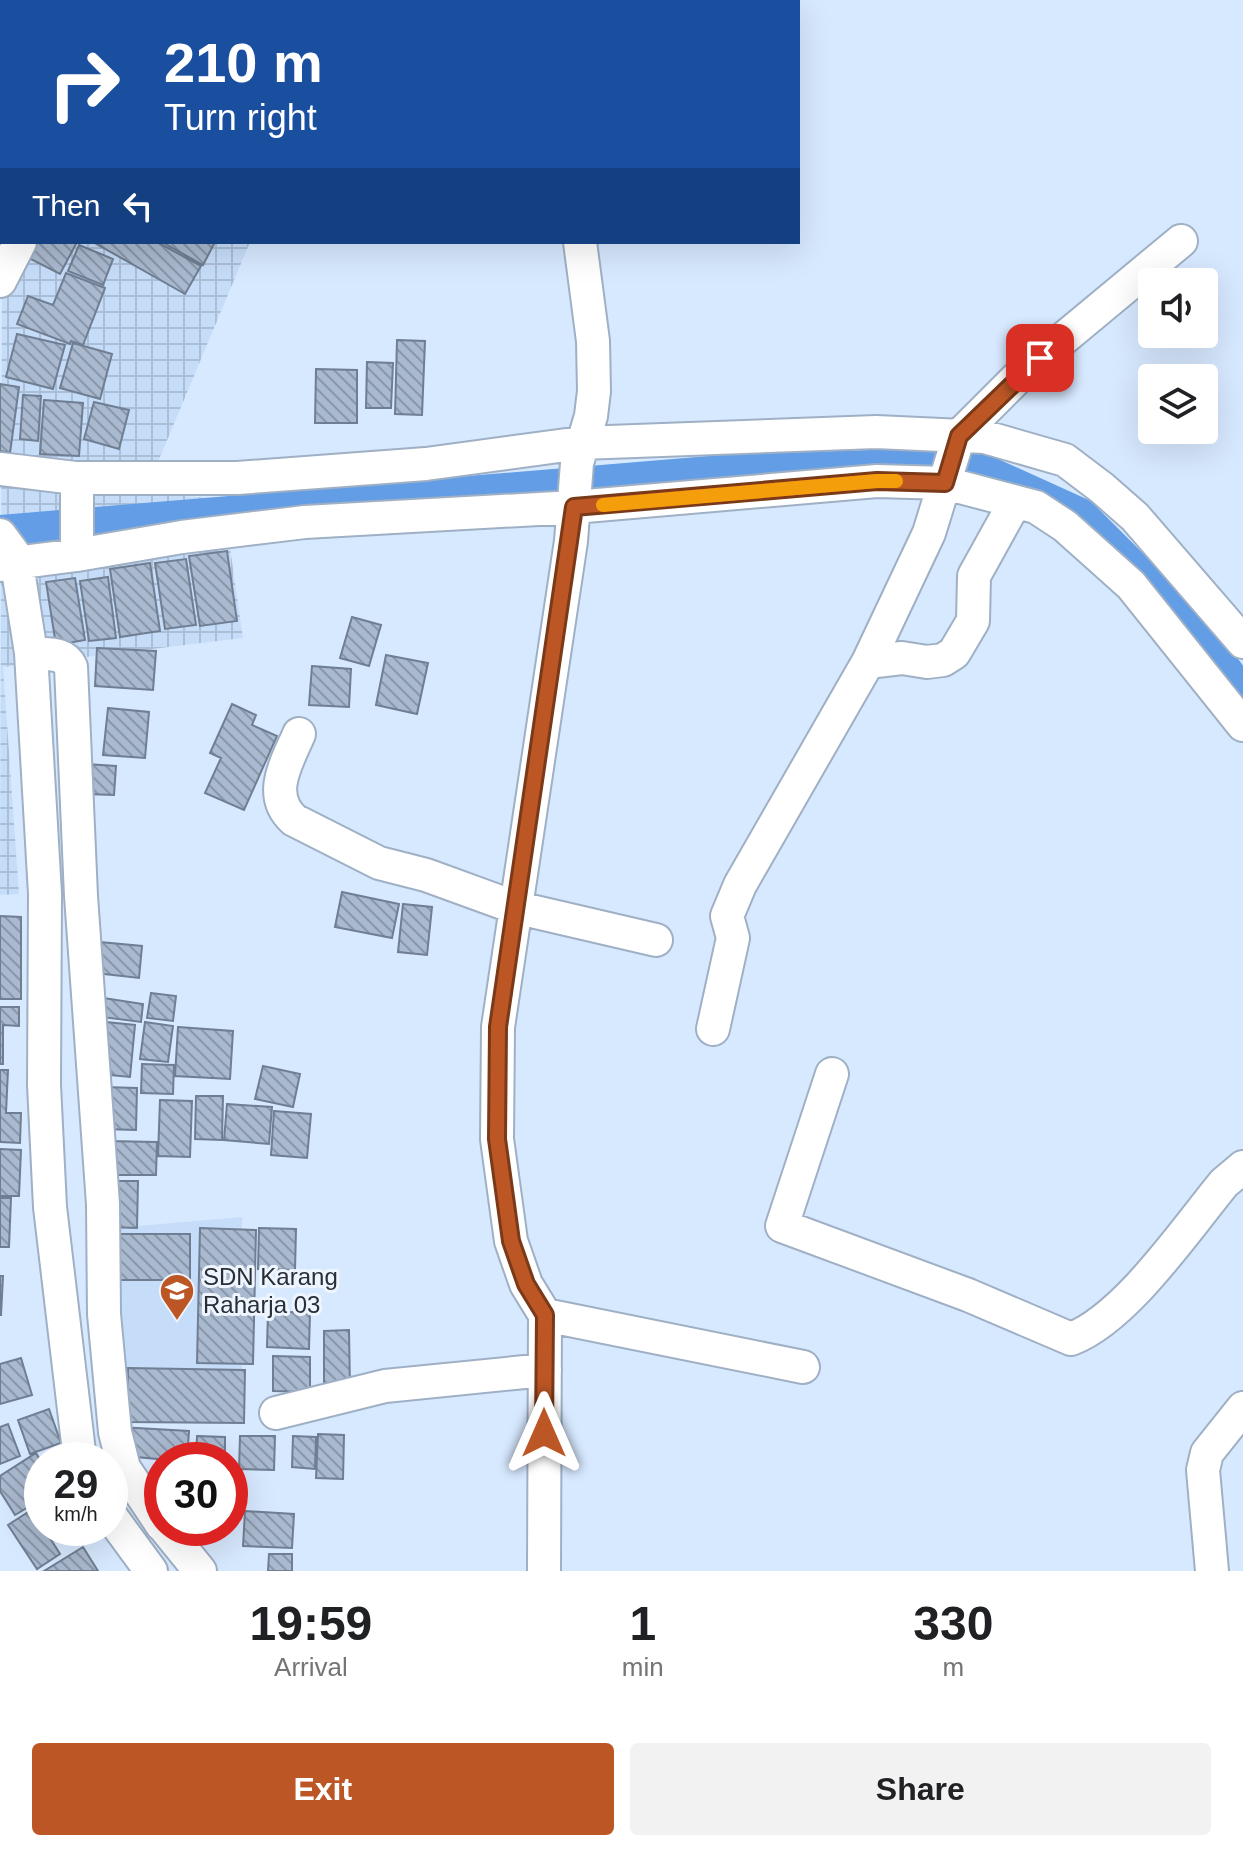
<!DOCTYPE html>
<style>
body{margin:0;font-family:Helvetica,sans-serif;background:#f2f2f2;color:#202124;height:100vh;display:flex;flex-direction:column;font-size:30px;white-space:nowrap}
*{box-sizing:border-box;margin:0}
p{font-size:26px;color:#757577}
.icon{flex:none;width:44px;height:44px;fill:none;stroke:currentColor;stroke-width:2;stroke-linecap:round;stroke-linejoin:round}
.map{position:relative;height:1571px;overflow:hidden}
.details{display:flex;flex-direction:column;background:#fff;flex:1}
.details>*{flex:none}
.banner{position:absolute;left:0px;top:0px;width:800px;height:244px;box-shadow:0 8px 32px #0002;background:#1a4fa0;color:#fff;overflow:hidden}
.buttons{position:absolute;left:1138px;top:268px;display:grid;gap:16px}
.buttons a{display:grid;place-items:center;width:80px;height:80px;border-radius:8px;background:#fff;box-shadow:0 8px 32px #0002;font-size:40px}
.speed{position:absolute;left:24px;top:1442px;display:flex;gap:16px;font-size:40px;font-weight:700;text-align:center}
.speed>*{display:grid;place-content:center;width:104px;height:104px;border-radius:50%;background:#fff;box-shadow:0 8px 32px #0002;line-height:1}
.speed small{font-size:20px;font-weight:400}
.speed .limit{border:12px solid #d22;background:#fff;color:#111}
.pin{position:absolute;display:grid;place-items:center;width:68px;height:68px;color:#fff;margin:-34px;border-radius:16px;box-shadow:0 4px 12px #0006}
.me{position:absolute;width:88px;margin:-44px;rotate:0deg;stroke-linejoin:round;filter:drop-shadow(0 0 6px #0008)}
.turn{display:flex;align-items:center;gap:28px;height:168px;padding:0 32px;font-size:36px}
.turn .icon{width:104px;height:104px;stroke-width:2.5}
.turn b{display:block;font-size:56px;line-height:68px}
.then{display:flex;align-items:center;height:76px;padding:0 32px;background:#0003;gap:16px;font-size:30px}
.eta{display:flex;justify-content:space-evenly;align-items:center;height:136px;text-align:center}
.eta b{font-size:48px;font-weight:700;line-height:56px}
.button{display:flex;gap:16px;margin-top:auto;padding:16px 32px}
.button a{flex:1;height:92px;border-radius:8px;background:#bc5725;color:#fff;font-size:32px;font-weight:700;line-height:92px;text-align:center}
.button a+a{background:#f2f2f2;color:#202124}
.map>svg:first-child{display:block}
</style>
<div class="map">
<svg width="1243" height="1571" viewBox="0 0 1243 1571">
<defs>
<pattern id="industrial-grid" width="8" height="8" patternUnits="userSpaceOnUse" patternTransform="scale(2)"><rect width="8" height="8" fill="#c6ddf9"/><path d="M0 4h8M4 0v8" fill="none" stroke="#aabed6"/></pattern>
<pattern id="building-back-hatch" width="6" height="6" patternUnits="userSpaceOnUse" patternTransform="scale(2)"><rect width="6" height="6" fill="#a9b9cf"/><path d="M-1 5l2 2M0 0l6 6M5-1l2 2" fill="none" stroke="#8a97a9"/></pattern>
</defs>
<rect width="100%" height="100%" fill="#d7e9ff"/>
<path fill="#c6ddf9" d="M242 1217V1415H119L103 1229Z"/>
<path fill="url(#industrial-grid)" d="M2 238V242H250L145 493 223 499 243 638 3 667 19 894 0 895Z"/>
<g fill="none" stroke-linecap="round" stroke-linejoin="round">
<path stroke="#629de5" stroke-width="32" d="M0 531 734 470 968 463 1081 514 1194 627 1243 692"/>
</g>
<path fill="url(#building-back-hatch)" stroke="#6f7e92" stroke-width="2" d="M25 242H77L60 274 19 253Z
M93 242H157L201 266 185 294Z
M162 242H215L203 265Z
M79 245 113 259 103 285 68 271Z
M66 273 105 288 83 345 71 341 70 344 17 324 28 296 53 305Z
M17 334 65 345 53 389 6 377Z
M397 340 425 341 422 415 395 414Z
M73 343 112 354 100 399 60 388Z
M367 362 393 363 391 408H366Z
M316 369 357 370V423H315Z
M0 384 19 387 10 453 0 451Z
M23 395 41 396 38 441 20 439Z
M44 400 83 403 79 456 40 454Z
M94 402 129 410 119 449 84 439Z
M227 551 237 621 200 626 189 556Z
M186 559 196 625 165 629 155 563Z
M150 563 160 631 120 637 110 569Z
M108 577 116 638 89 641 80 581Z
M75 578 85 640 56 645 46 582Z
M352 617 381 625 369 666 340 658Z
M97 648 156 651 153 690 95 686Z
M386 655 428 663 417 714 376 705Z
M312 666 351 669 349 707 309 705Z
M232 704 256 715 252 725 277 736 244 810 205 793 221 758 210 753Z
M108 708 149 712 145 758 103 755Z
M86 764 116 766 114 795 85 794Z
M342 892 399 904 392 938 335 927Z
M403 904 432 907 427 955 398 952Z
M0 916 21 917V999H0Z
M100 942 142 946 139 978 96 973Z
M151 993 176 996 173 1021 147 1018Z
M97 997 143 1004 141 1022 94 1016Z
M0 1007H19V1026L3 1025V1064H0Z
M106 1022 135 1025 130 1077 100 1074Z
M145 1022 173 1026 168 1062 140 1059Z
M178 1027 233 1031 230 1079 175 1076Z
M142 1064 174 1065 173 1094 141 1093Z
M263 1066 300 1074 293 1107 255 1099Z
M0 1070H8L6 1113H21L20 1143 0 1142Z
M103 1087 137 1088 136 1130 102 1129Z
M196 1096H223L222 1140 195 1139Z
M160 1100 192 1101 190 1157 158 1156Z
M227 1104 272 1107 269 1144 224 1140Z
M274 1111 311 1114 307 1158 271 1155Z
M107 1141 157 1142 156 1175H106Z
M0 1149 21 1150 19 1196H0Z
M108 1181H138L137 1228 106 1227Z
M0 1198H11L9 1247H0Z
M200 1228 256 1230 253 1364 197 1363Z
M259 1228 296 1229 295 1270 258 1269Z
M106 1234H190V1280H107Z
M0 1276H3L1 1315H0Z
M268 1311 310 1313 309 1349 267 1347Z
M349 1330 350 1389 324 1390V1331Z
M273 1356 310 1357V1392L273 1391Z
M21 1358 32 1395 0 1404V1364Z
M128 1368 245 1370 244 1423 127 1422Z
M49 1409 61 1443 30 1454 18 1420Z
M8 1424 20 1456 0 1464V1427Z
M119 1427 189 1431 187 1460H162V1482L156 1481 157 1459 125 1456Z
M318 1434 344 1435 343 1479 316 1478Z
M197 1436 225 1437V1460H196Z
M240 1436H275L274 1470 239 1469Z
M293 1436 316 1437 315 1469 292 1467Z
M36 1453 42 1463V1499L15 1515 0 1491V1476Z
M42 1503V1528L63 1530 50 1538 60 1554 37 1569 8 1525Z
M245 1511 294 1514 292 1548 243 1546Z
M83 1547 98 1571H44Z
M269 1554H292V1571H268Z"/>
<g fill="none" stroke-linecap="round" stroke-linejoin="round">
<defs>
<path id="minor" d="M550 0V2
M176 2 177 0
M0 281 20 242
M0 469 75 478H237L426 464 581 443 876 432 985 437 1065 460 1102 488 1135 517 1243 642
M75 478 77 492V555
M0 535 14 554 17 564 31 653 45 894 44 1085 50 1207 80 1460
M0 565 77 555 182 537 305 522 574 507 877 481 945 483 1036 507 1065 526 1131 585 1243 725
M31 653C46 655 64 651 71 667L81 896 103 1204 104 1314 115 1432 124 1468 162 1525
M868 662 902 658 927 662 943 660 954 653 973 621 974 576 1015 502
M299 734C287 762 266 795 294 820L379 863 426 875 514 907 656 940
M713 1029 733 938 727 916 740 885 868 662 929 533 959 436 1022 373 1181 241
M832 1074 782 1226 968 1295 1071 1339C1126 1318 1186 1229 1224 1183L1243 1167
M545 1315 803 1367
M276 1413 385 1386 545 1370
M110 1515 151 1571
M165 1528 200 1571
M544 1571 545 1315 526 1284 511 1241 497 1139 498 1027 571 541 577 463 591 416 594 391 593 341 580 242
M1212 1571 1203 1470 1207 1453 1243 1408"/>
</defs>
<use href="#minor" stroke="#9fb0c5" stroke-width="36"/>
<use href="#minor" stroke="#fff" stroke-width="32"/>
</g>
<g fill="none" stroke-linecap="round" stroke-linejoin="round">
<defs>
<path id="route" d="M544 1433 545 1315 526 1284 511 1241 497 1139 498 1027 574 507 877 481 945 483 959 436 1040 358"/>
</defs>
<use href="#route" stroke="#7a3918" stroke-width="20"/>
<use href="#route" stroke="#bc5725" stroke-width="14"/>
<path stroke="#f59e0b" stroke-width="14" d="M603 505 877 481H896"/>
</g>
<defs>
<symbol id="school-pin" viewBox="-11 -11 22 30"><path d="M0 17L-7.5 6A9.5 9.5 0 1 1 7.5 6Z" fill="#bc5725" stroke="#eef5fe"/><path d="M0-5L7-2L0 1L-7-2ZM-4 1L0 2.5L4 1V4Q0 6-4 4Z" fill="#fff"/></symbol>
</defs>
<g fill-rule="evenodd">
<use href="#school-pin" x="157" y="1271" width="40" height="54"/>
</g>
<g text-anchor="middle" stroke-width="6" stroke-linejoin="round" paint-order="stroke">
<g font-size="24" fill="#272e36" stroke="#eef5fe" text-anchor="start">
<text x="203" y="1285">SDN Karang<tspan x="203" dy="28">Raharja 03</tspan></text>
</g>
</g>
</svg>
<div class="buttons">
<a><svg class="icon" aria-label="sound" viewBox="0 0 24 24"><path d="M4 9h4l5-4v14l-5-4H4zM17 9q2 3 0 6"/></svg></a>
<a><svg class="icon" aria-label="layers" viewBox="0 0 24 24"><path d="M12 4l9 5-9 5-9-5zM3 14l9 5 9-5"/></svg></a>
</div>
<div class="speed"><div>29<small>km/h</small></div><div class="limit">30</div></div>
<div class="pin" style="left:1040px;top:358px;background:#d93025"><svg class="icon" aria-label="arrive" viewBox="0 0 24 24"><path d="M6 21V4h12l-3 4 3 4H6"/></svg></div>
<svg class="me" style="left:544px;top:1433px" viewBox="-20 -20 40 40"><path d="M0-17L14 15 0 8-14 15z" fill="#bc5725" stroke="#fff" stroke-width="4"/></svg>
<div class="banner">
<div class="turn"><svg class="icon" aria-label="right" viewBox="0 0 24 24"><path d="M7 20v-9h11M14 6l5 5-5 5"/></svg><div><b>210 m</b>Turn right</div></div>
<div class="then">Then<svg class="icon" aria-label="left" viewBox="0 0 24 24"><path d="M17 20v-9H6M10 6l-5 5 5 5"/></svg></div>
</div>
</div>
<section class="details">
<div class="eta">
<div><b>19:59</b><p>Arrival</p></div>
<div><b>1</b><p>min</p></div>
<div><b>330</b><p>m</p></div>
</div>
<div class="button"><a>Exit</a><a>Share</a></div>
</section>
